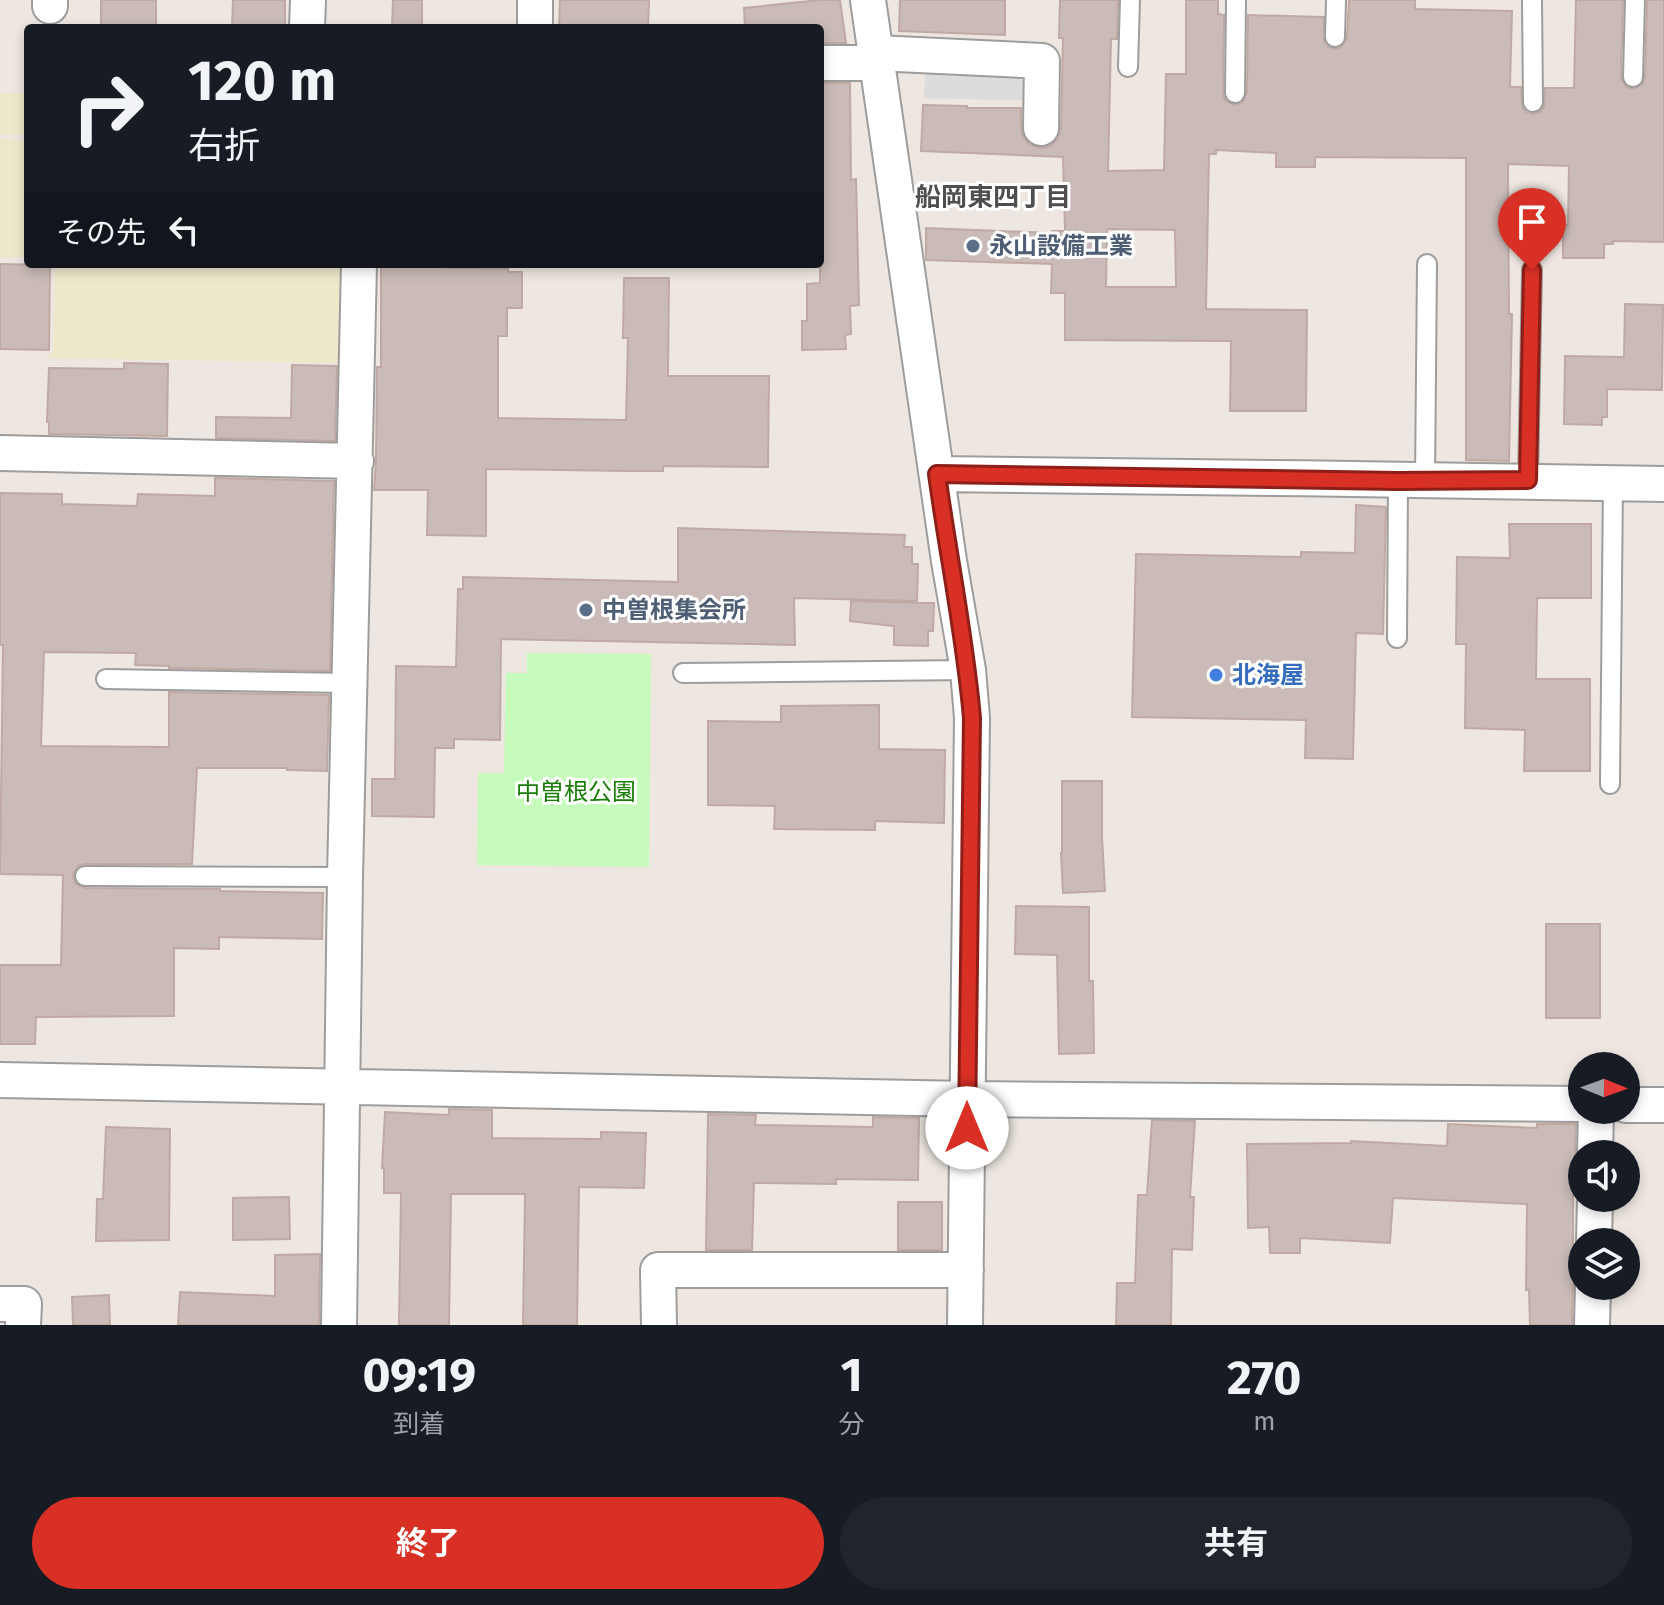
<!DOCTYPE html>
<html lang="ja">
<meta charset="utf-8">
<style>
body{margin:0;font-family:"Fira Sans","Noto Sans JP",sans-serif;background:#20242c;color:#f1f3f6;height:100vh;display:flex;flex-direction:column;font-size:30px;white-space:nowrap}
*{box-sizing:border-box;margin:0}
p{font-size:26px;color:#9ea1a6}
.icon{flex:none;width:44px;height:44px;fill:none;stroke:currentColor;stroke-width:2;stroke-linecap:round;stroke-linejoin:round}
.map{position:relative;height:1325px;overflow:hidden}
.side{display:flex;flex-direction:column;background:#171b24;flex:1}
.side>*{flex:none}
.hud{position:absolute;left:24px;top:24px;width:800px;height:244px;border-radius:8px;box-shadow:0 4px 12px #0003;background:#171b24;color:#f1f3f6;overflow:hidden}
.needle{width:52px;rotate:91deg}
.tools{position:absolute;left:1568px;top:1052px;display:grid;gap:16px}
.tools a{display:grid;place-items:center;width:72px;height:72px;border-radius:50%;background:#171b24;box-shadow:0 4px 12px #0003;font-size:40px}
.pin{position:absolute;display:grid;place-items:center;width:68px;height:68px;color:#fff;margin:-82px -34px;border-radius:50% 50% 50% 0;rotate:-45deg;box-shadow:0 0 8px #0007}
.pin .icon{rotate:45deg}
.me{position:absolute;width:88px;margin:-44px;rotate:0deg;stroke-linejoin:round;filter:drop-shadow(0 0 6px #0008)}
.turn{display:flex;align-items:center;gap:28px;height:168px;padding:0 32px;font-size:36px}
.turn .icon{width:104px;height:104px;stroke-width:2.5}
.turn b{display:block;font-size:56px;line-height:68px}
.then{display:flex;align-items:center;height:76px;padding:0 32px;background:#0003;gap:16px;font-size:30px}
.eta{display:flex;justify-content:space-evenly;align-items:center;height:136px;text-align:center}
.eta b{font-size:48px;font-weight:700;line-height:56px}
.action{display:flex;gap:16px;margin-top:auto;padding:16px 32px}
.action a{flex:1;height:92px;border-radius:48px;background:#d93025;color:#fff;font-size:32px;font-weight:700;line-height:92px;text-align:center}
.action a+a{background:#20242c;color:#f1f3f6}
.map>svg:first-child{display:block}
</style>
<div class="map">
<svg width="1664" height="1325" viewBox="0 0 1664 1325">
<rect width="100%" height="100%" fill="#eee7e1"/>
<path fill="#eee8cb" d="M0 93H28V135H0Z
M0 139 28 140V257H0Z
M55 264H348L346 363 47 358V354H53Z"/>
<path fill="#c6fbbb" d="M527 653 651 654 649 867 477 865 478 773H504L506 673H527Z"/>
<path fill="#dcdcdc" d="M925 70 1034 73 1033 101 924 98Z"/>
<path fill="#cabbb8" stroke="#c0a9a3" stroke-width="2" fill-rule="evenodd" d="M101 0H156V28H101Z
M233 0H285V28H232Z
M393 0H422V28H392Z
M560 0H649L648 28H559Z
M820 0H840L846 43H820V28H745L744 8Z
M900 0H1005V35L899 31Z
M1060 0H1118L1117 39H1111L1108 171 1164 170 1166 74H1186V0H1218V14L1224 15 1223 94 1225 100 1234 105 1242 103 1247 93 1248 15 1324 17V42L1328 47 1335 49 1341 47 1347 38 1349 0H1415V9L1512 11 1510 87H1521L1522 107 1526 112 1532 114 1540 112 1544 107 1545 88H1574L1576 0H1623L1621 77 1626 87 1633 89 1643 84 1645 77 1647 0H1664V242L1613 241V244H1604V258H1563V225H1568L1569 166 1508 164 1509 314H1512L1509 461 1466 460V158L1315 157V167H1276V153L1216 150V154H1209L1206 309 1307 310 1306 411H1230L1231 341 1065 340V293H1051L1052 264 926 260V228L1052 233V231H1065L1063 157 921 151 923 105 967 106V108H1021V128L1023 137 1030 145 1041 148 1050 146 1058 139 1061 128 1063 38H1059ZM1107 229 1175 230 1176 287H1106Z
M820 83H850L851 180 856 179 859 305 850 306 851 334 845 335 846 349 802 350V321H807V284L820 283Z
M0 264 50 265 49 350 0 349Z
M381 266 508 269V272H522V308H507V336H498V418L626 420 628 338H623L624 278H669L668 376H769L768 467 663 466V471H626L486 469V536L427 535 428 490H374L376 461 377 367H381Z
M1625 304 1663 305 1662 390 1607 389V417H1602V425L1564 424 1565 356 1624 357Z
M124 363 168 364 167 436 49 434V422H47L49 368 124 369Z
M292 365 337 366 335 441 216 438V417L291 418Z
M215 478 334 481 330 671 169 668V666L135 665 136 653 44 652 41 746 169 747V692L329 695 327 771 287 770V768H197L192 864H85L78 866 73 875 75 883 85 888 220 889V891L323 893 322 939 219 937V949L174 948V1016L36 1017 35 1044H0V965H61L63 875 0 874 3 645H0V493L62 494V504L137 506 138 494 215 496Z
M1356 505 1386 507 1383 634 1356 633 1353 759 1305 758 1306 720 1132 717 1136 554 1301 557V552L1355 553Z
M1509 524H1591V598H1537L1536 679H1590V771H1524L1525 730 1465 728 1466 644H1456L1457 557 1510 558Z
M678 528 905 535 904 547H912V564H918L917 601 794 598 795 645 501 639 500 740 454 739V748H435L434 817 372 816V779H395L396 666 456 667 458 589H463V577L678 582Z
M851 601 934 603 933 631H928V646L894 645V626L850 621Z
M879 705V749L945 750 944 823 875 821V830L774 829 775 806 708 805V721L781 722V706Z
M1062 781H1102V836L1105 891 1063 893 1061 853H1062Z
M1016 906 1089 907V981H1093L1094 1053 1059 1054 1057 955 1015 954Z
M1546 924H1600V1018H1546Z
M449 1109 492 1110V1138L601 1139V1132L646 1133 644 1188 579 1187 577 1325H523L525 1194H451L449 1325H399L401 1193H384V1168H382L385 1112 449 1115Z
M708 1114 756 1115 755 1125 873 1127V1117L919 1118 918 1180 836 1179V1184L754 1183 752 1250H706Z
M1152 1120 1195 1121 1190 1197H1194L1192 1250 1172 1249 1171 1325H1116L1117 1283H1135L1138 1195H1147Z
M1448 1124 1537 1128V1124H1576L1575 1154 1577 1167H1573V1247H1575L1576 1251V1275L1573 1285 1572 1325H1530L1529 1290H1526L1527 1204 1393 1198 1390 1243 1300 1238V1253H1270L1269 1227 1248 1228 1247 1144 1351 1143V1141L1447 1146Z
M106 1127 170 1129 169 1240 96 1241 97 1199H103Z
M289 1197 290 1239 233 1240V1198Z
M898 1202H942V1250H898Z
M320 1254 319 1325H178L180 1292 275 1296V1255Z
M109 1295 110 1325H73L72 1297Z"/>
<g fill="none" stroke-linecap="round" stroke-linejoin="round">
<defs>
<path id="lane" d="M1532 0 1533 102
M1335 37 1336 0
M1128 67 1130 0
M1633 77 1635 0
M1235 93 1236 0
M1425 480 1427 264
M1528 480 1532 270
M1397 638 1398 481
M683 673 968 670
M106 679 350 683
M1610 784 1613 483
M85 876 345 877"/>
<path id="street" d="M535 0V28
M868 0 949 561 968 670 972 718 965 1325
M50 6V0
M307 28 308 0
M876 53 1042 61 1041 128
M820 63H877
M0 453 356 461
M937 474C1179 477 1422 479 1664 484
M0 1080 967 1099 1582 1104
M1626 1105H1664
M1595 1154 1596 1110
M1594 1242 1595 1198
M0 1304H24L23 1325
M339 1325 345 877 359 264
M659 1325 658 1270H966
M1592 1325 1593 1286"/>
</defs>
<use href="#lane" stroke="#9d9d9d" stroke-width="22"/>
<use href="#street" stroke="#9d9d9d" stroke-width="38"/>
<use href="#lane" stroke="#fff" stroke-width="18"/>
<use href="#street" stroke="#fff" stroke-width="34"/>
</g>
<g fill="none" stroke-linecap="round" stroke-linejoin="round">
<defs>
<path id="route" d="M967 1128 972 718C965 636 948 555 937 474L1398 481 1528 480 1532 270"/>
</defs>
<use href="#route" stroke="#8d1f18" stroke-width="20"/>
<use href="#route" stroke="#d93025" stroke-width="14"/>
</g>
<g fill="#5c6f8a" stroke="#fff" stroke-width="3">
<circle cx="973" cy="246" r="8"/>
<circle cx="586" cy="610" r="8"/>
</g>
<circle fill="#3f7fe0" stroke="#fff" stroke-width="3" cx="1216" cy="675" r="8"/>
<g text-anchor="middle" stroke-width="6" stroke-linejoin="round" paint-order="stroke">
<g font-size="24" font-weight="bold" fill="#4e5e75" stroke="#fff" text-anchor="start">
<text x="989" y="254">永山設備工業</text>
<text x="602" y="618">中曽根集会所</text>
</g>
<g font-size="24" font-weight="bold" fill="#366cbe" stroke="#fff" text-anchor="start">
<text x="1232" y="683">北海屋</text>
</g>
<g font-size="24" fill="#1a7e06" stroke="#fff">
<text x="576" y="800">中曽根公園</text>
</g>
<g font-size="26" font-weight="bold" fill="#4f4f4f" stroke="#fff">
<text x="993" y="206">船岡東四丁目</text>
</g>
</g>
</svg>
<div class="tools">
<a><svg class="needle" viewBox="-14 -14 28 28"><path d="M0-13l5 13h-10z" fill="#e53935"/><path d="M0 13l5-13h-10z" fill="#9ea1a6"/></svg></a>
<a><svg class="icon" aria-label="sound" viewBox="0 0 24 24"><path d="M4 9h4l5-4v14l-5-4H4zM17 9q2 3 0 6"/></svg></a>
<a><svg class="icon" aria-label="layers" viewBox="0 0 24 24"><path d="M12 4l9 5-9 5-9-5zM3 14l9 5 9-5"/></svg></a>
</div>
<div class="pin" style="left:1532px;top:270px;background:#d93025"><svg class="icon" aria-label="arrive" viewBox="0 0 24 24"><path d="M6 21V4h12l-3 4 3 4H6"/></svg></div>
<svg class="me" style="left:967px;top:1128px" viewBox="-20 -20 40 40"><circle r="19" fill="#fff"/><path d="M0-13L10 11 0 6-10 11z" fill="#d93025"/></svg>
<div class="hud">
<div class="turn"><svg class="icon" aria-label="right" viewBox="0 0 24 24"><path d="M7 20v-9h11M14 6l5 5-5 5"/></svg><div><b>120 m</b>右折</div></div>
<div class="then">その先<svg class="icon" aria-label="left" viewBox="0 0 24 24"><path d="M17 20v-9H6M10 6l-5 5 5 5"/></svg></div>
</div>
</div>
<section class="side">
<div class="eta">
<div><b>09:19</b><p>到着</p></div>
<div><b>1</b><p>分</p></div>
<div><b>270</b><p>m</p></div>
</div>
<div class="action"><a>終了</a><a>共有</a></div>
</section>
